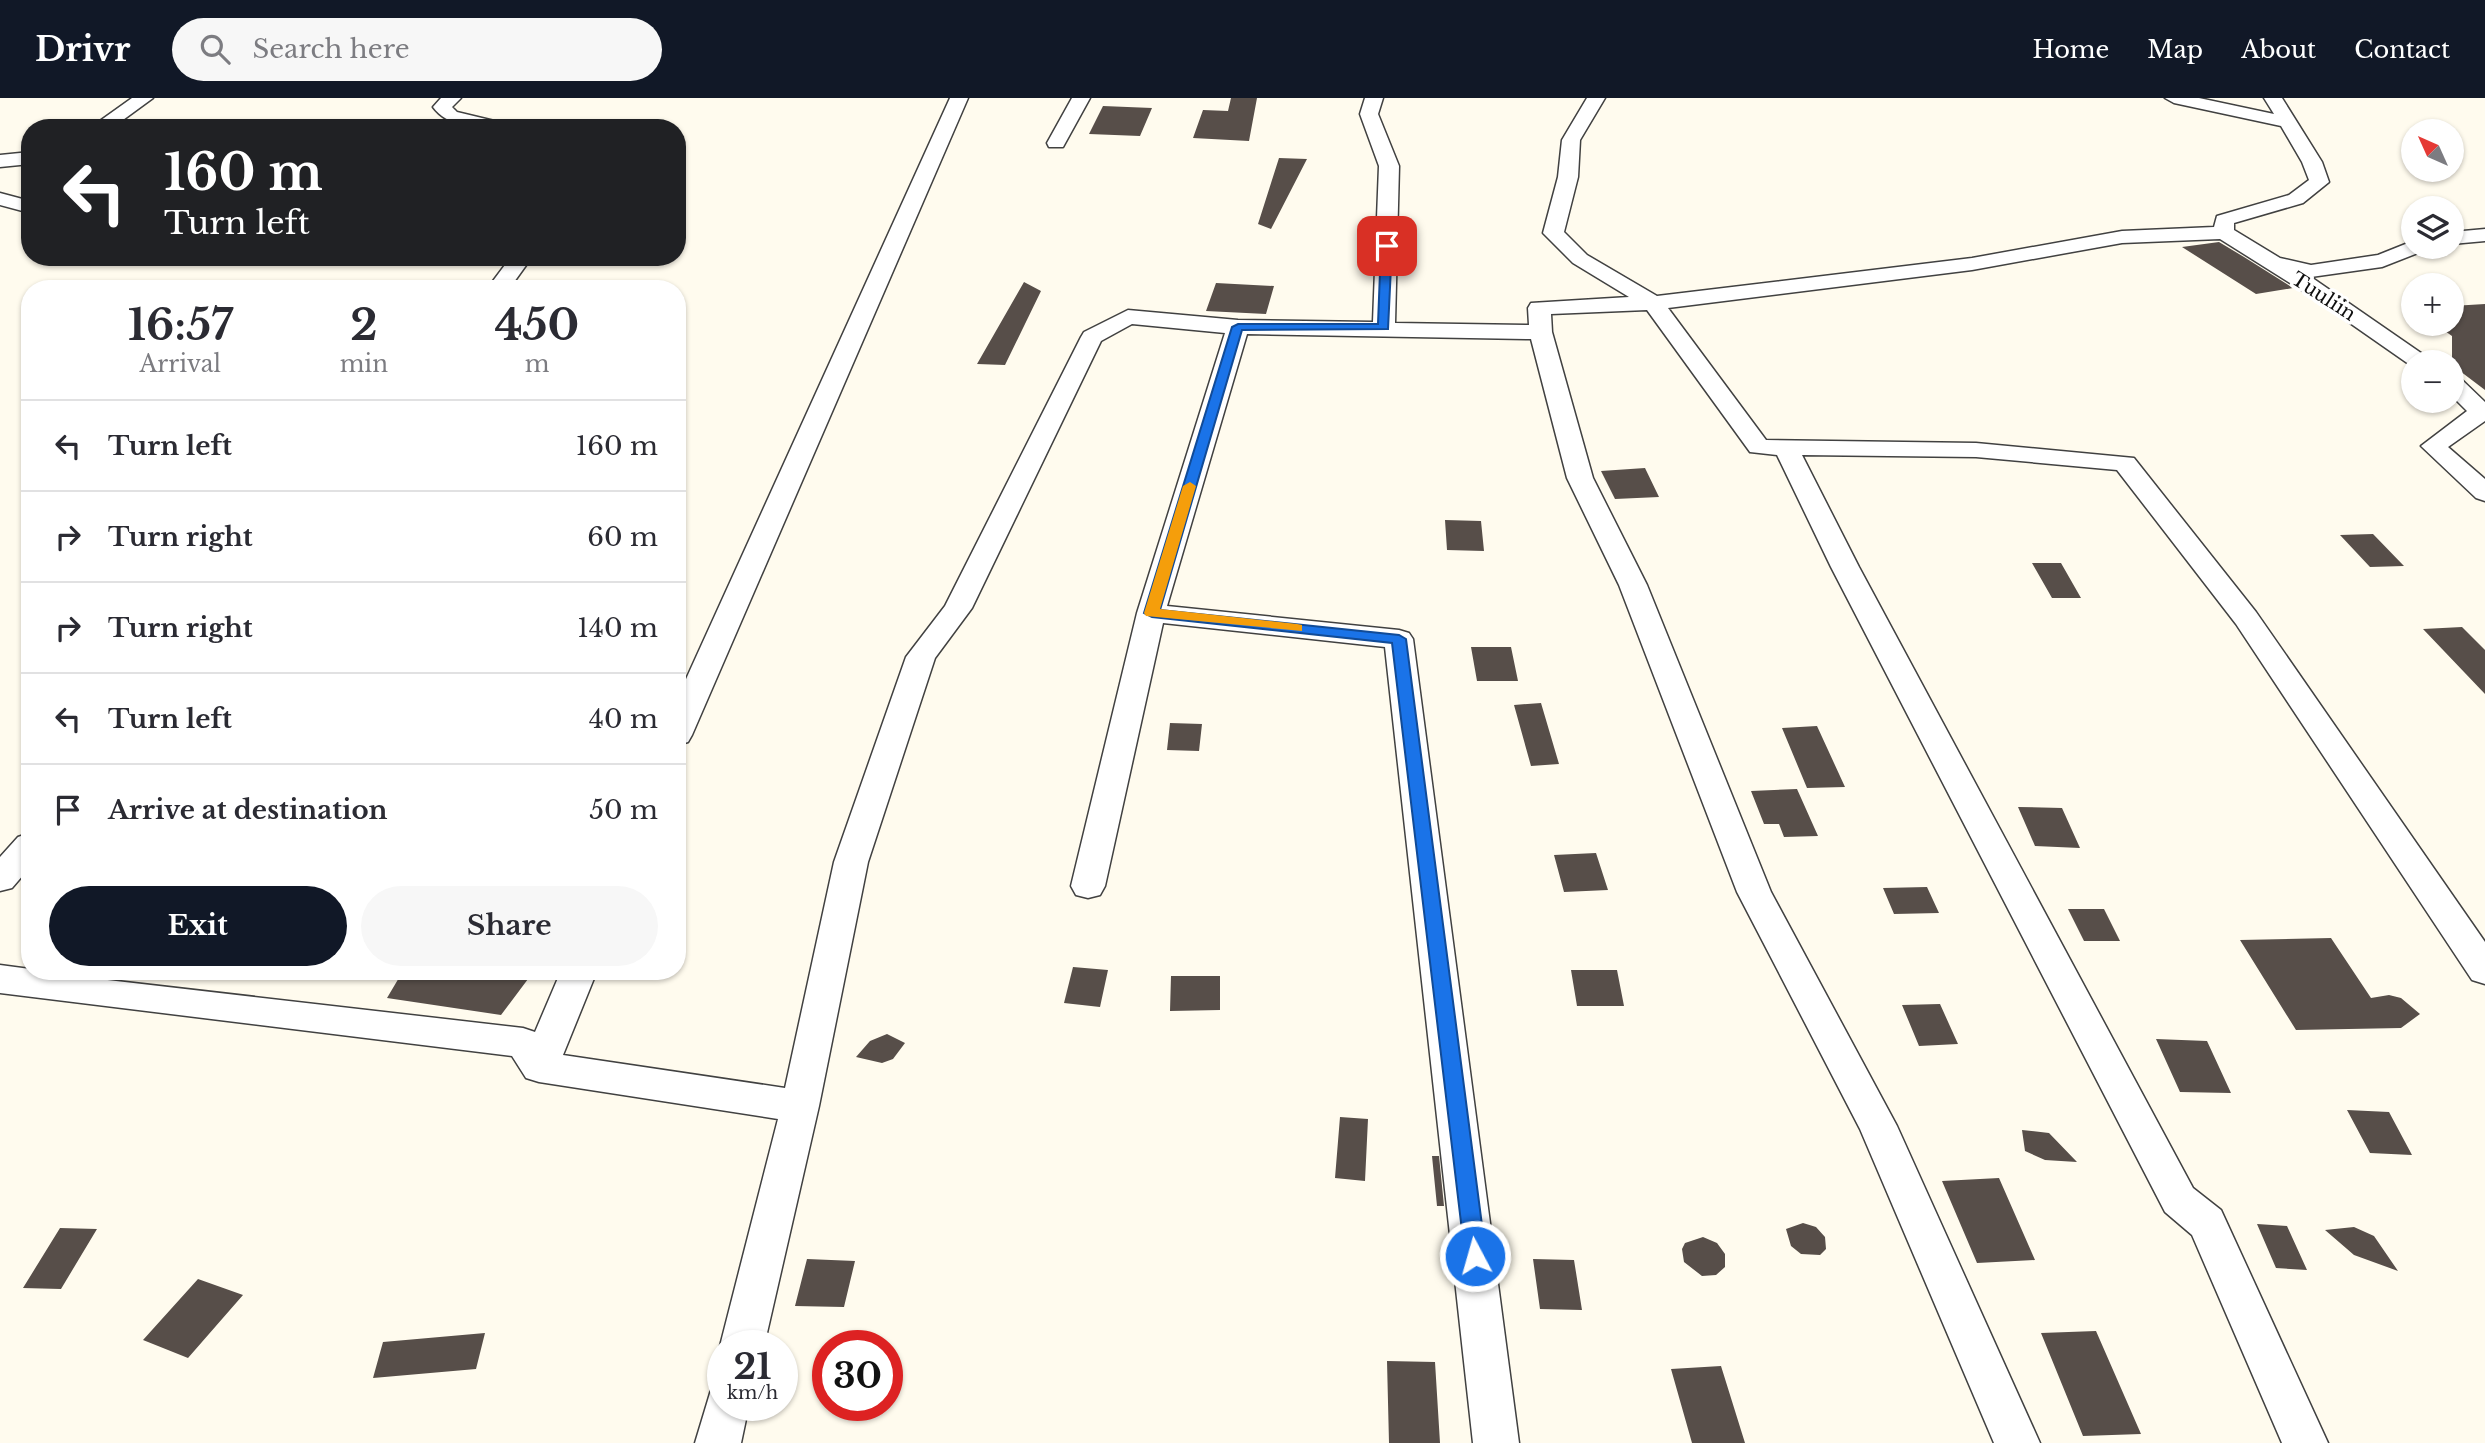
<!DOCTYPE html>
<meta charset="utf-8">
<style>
body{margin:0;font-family:"Libre Baskerville",serif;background:#f7f7f7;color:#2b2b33;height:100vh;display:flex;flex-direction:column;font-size:26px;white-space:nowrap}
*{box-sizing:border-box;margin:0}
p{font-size:23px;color:#7c7c81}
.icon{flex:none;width:38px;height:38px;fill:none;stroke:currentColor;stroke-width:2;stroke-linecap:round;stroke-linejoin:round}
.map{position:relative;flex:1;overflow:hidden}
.sheet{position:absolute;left:21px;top:182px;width:665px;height:700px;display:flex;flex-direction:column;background:#fff;border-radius:28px;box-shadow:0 2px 5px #0004}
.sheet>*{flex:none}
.top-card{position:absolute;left:21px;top:21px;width:665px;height:147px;border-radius:28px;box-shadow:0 2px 5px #0004;background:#202124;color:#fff;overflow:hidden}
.needle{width:46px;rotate:315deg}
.tools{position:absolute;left:2401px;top:21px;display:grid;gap:14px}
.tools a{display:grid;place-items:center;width:63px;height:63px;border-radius:50%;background:#fff;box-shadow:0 2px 5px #0004;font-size:35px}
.speed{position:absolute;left:707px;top:1232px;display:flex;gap:14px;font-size:35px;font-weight:700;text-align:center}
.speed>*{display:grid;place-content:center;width:91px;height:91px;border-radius:50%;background:#fff;box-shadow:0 2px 5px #0004;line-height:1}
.speed small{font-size:18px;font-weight:400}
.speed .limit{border:10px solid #d22;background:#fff;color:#111}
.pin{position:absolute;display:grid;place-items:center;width:60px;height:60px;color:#fff;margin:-30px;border-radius:14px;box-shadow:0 4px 10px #0006}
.me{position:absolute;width:77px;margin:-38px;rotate:354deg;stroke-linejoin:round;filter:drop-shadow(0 0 5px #0008)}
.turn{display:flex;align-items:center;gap:24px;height:147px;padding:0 28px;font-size:32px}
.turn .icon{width:91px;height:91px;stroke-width:2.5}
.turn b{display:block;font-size:49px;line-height:60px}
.eta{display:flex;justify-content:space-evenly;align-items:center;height:119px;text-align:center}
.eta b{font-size:42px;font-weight:700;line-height:49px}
.button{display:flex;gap:14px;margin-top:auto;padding:14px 28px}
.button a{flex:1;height:80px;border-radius:42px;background:#111827;color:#fff;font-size:28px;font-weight:700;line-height:80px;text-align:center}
.button a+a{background:#f7f7f7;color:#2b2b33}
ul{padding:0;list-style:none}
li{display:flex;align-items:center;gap:21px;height:91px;padding:0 28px;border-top:2px solid #e1e1e2}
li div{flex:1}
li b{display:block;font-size:26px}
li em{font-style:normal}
header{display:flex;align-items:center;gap:42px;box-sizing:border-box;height:98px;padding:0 35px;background:#111827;color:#fff}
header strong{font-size:33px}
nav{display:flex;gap:38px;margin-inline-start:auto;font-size:24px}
.search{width:490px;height:63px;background:#f7f7f7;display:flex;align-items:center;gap:18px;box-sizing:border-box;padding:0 24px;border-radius:38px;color:#7c7c81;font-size:26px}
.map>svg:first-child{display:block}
</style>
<header>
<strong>Drivr</strong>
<div class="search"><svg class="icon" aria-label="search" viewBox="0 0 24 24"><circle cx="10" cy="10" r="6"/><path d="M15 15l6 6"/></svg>Search here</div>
<nav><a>Home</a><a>Map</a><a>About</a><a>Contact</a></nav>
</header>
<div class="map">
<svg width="2485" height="1345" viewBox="0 0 2485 1345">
<rect width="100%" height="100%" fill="#fffbee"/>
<path fill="#574e49" d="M1231 0H1257L1249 43 1193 40 1203 12 1228 13Z
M1103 8 1152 10 1140 38 1089 36Z
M1279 60 1307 61 1271 131 1258 126Z
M2219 144 2244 159 2293 190 2256 196 2182 149Z
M1024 184 1041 193 1005 267 977 266Z
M1216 185 1274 188 1266 216 1206 213Z
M2485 206V292L2452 267V238L2435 226H2452V208Z
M1645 370 1659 399 1615 401 1601 373Z
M1445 422 1481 423 1484 453 1447 452Z
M2373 436 2404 468 2370 469 2340 437Z
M2032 465H2061L2081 500H2052Z
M2462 529 2485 552V596L2423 531Z
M1471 549H1511L1518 583H1477Z
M1541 605 1559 666 1531 668 1514 607Z
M1170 625 1202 626 1199 653 1167 652Z
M1817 628 1845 689 1807 690 1782 630Z
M1797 691 1818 738 1784 739 1779 726H1764L1751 693Z
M2018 709 2062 710 2080 750 2035 748Z
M1596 755 1608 792 1564 794 1554 757Z
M1927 789 1939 815 1894 816 1883 790Z
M2068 811H2104L2120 843H2084Z
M2331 840 2371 900 2389 897 2401 900 2420 916 2401 930 2296 932 2240 842Z
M1073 869 1108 872 1100 909 1064 905Z
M1571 872H1617L1624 908H1577Z
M403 873H492L531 877 501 917 387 900Z
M1171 878H1220V912L1170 913Z
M1940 906 1958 946 1919 948 1902 907Z
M887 936 905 945 893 961 882 965 856 959 870 943Z
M2156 941 2207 943 2231 995 2180 994Z
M2347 1012 2389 1014 2412 1057 2370 1055Z
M1340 1019 1368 1021 1365 1083 1335 1080Z
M2022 1032 2049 1035 2077 1064 2045 1062 2025 1053Z
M1432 1058H1439L1444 1108H1437Z
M1999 1080 2035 1162 1977 1165 1942 1083Z
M1803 1125 1816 1129 1825 1139 1826 1151 1820 1157 1801 1156 1791 1148 1786 1131Z
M2257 1126 2287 1128 2307 1172 2276 1170Z
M2354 1129 2374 1138 2398 1173 2354 1157 2325 1132Z
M60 1130 97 1131 61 1191 23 1190Z
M1703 1139 1717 1145 1725 1156V1169L1716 1177 1702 1178 1684 1164 1682 1151 1685 1145Z
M807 1161 855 1163 844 1209 795 1208Z
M1533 1161 1574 1162 1582 1212 1540 1211Z
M198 1181 243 1197 188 1260 143 1242Z
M2096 1233 2141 1336 2083 1338 2041 1235Z
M485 1235 476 1271 373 1280 383 1244Z
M1387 1263 1435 1264 1440 1345H1389Z
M1721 1268 1745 1345H1692L1671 1271Z"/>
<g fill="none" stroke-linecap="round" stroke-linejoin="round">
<defs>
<path id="minor" d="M132 0H153L112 30H90Z
M441 0H461L452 9 457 14 507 26 510 30C483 30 450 32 433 9Z
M950 0H968L692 637 688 644 677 647V601Z
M1072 0H1090L1063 49H1049L1047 45Z
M1365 0H1383L1378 16 1399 68 1395 225 1529 227 1528 210 1531 205 1629 199 1573 165 1543 135 1558 79 1562 42 1587 0H1605L1580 42 1578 79 1564 134 1587 157 1657 198 1972 160 2122 133 2214 129 2217 118 2289 97 2309 82 2302 64 2281 28 2174 5 2165 0H2199L2274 16 2264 0H2282L2322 64 2329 84 2303 105 2234 125V132L2280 160 2311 167 2378 157 2413 143V149H2426L2423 153 2382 169 2311 179 2434 264H2413V269L2314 200 2220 141 2122 145 1972 172 1668 210 1766 342 1976 345 2134 360 2256 514 2485 844V886L2472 882 2236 526 2117 372 1976 359 1802 357 1859 469 2193 1090 2221 1112 2328 1345H2282L2192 1137 2165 1114 1831 469 1777 357 1750 354 1647 212 1551 216 1552 234 1593 380 1647 487 1771 794 1897 1028 2040 1345H1994L1860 1031 1737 794 1619 487 1567 380 1531 241 1247 236 1167 508 1399 532 1409 535 1413 541 1519 1345H1473L1385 549 1163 525 1105 788 1100 797 1088 800 1076 797 1071 788 1137 515 1225 235 1132 226 1101 243 972 510 935 560 868 764 819 1008 764 1248H723V1253L720 1248 778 1021 539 984 526 980 512 958 0 895V867L30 871V873L523 930 535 934 561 873H597L563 957 785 990 834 764 906 559 945 508 1081 239 1084 234 1128 212 1238 222 1373 224 1379 68 1360 16Z
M30 54V66L0 69V57Z
M0 95 30 103V115L0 107Z
M2485 131V143L2452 146V134Z
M511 159H532L509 191H487Z
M2452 278 2460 280 2485 304V323L2448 349 2485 381V403L2476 400 2421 348 2467 313 2452 298Z
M30 735V769L12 790 0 793V759L18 739Z
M723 1287V1307H749L741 1345H695L711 1292Z"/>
</defs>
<use href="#minor" stroke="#414141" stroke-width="3"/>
<use href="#minor" fill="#fff" fill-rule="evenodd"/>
</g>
<path fill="#1a73e8" stroke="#114b97" stroke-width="2" d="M1387 145 1392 148 1388 231 1242 232 1160 512 1399 537 1406 541 1486 1158 1483 1164 1475 1167 1468 1164 1465 1158 1392 545 1152 519 1144 515 1232 229 1238 226H1378L1381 148Z"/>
<path fill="#f59e0b" d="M1190 384 1196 388 1160 511 1297 526 1302 527V533L1146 518 1144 515 1183 388Z"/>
<g text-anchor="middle" stroke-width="7" stroke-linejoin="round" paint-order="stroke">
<g font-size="19" fill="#0e0e0e" stroke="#fff">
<text transform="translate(2324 198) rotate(33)" y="7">Tuuliin</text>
</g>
</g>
</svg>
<div class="tools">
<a><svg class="needle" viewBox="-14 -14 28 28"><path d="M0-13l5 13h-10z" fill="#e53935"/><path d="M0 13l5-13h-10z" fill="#7c7c81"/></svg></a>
<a><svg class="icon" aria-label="layers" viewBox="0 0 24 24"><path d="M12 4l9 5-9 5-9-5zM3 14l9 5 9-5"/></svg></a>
<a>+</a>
<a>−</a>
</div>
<div class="speed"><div>21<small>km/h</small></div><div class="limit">30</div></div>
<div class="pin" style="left:1387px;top:148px;background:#d93025"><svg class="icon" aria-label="arrive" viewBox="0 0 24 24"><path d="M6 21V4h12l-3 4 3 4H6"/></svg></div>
<svg class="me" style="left:1475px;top:1158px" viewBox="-20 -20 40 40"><circle r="17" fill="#1a73e8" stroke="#fff" stroke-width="3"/><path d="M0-11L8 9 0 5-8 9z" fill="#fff"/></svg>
<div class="top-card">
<div class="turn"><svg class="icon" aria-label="left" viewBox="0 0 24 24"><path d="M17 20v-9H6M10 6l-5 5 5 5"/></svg><div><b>160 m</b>Turn left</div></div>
</div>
<section class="sheet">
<div class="eta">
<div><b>16:57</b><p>Arrival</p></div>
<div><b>2</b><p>min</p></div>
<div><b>450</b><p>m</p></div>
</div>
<ul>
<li><svg class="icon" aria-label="left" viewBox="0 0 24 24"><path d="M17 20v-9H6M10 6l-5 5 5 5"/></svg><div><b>Turn left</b></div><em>160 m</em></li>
<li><svg class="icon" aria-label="right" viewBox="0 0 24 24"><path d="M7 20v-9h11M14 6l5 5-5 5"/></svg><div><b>Turn right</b></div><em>60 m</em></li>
<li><svg class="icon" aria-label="right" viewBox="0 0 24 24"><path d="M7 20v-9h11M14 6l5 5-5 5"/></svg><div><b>Turn right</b></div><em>140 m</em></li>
<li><svg class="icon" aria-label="left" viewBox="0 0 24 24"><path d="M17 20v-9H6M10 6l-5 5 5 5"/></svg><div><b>Turn left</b></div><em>40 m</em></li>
<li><svg class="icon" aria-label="arrive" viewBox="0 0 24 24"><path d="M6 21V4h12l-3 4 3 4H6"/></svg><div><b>Arrive at destination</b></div><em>50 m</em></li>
</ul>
<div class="button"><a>Exit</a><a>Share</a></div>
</section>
</div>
